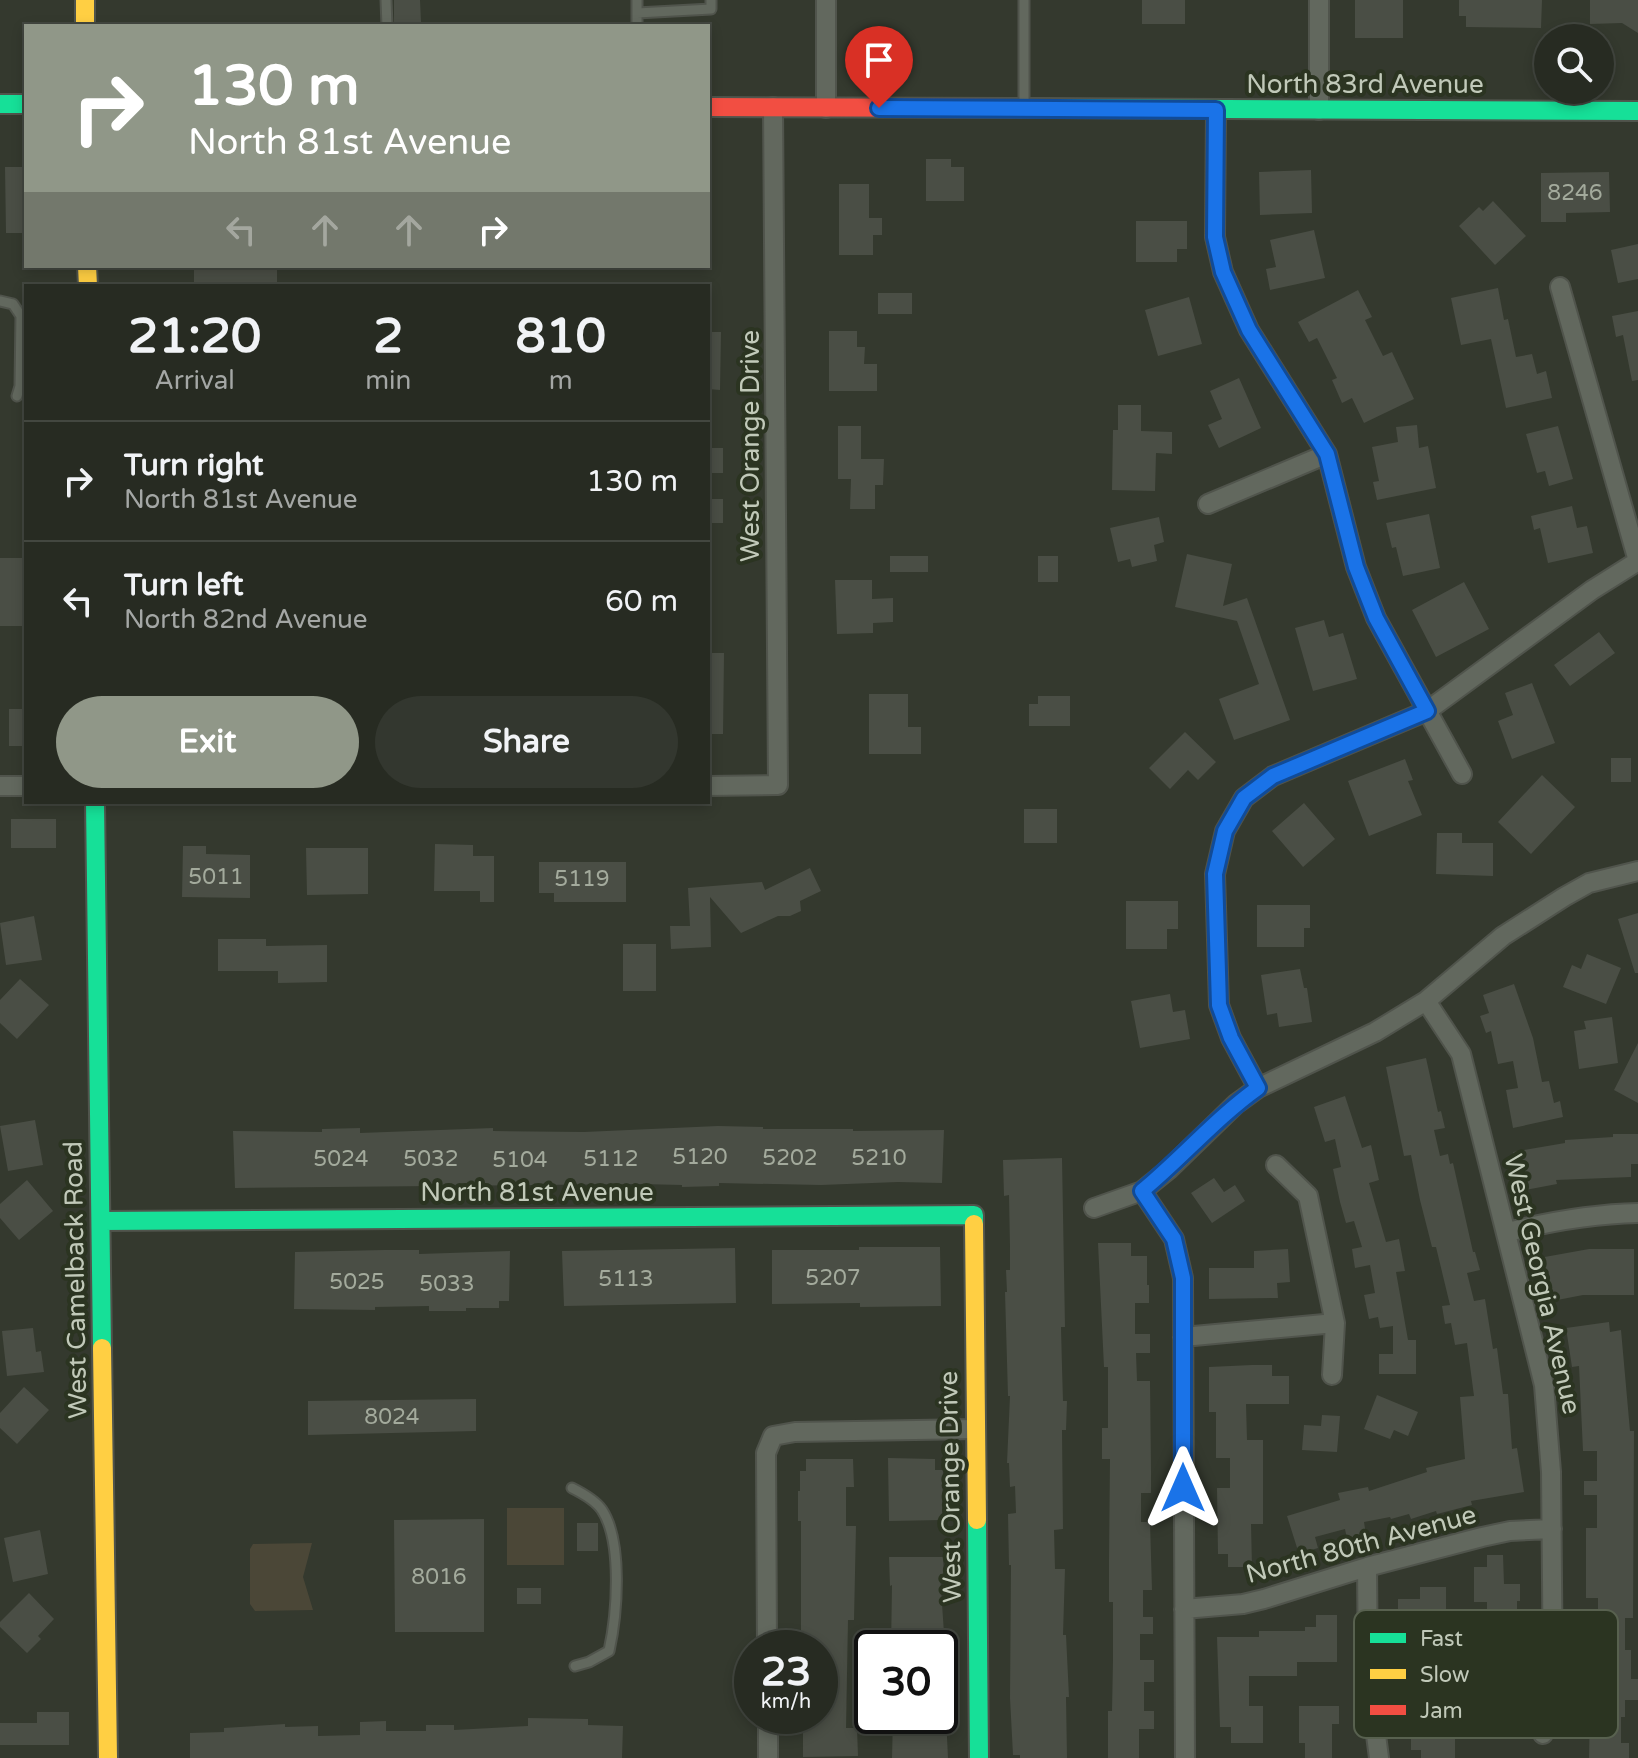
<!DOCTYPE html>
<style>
body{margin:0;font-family:"Varela Round",sans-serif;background:#33372f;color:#f1f3f6;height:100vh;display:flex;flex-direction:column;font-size:30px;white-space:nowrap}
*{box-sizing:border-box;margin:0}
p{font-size:26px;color:#a4a7a5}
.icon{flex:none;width:44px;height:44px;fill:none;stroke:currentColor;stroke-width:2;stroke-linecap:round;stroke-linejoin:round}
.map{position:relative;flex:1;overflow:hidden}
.details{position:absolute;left:24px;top:284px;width:686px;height:520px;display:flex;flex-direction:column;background:#272b22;border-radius:0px;box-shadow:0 4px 12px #0003,0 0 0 2px #434740}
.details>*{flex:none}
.top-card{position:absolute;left:24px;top:24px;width:686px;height:244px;border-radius:0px;box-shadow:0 4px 12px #0003,0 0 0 2px #434740;background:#909788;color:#fff;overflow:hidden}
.tools{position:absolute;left:1534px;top:24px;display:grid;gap:16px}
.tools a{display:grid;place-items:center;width:80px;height:80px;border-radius:50%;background:#272b22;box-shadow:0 4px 12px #0003,0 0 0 2px #434740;font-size:40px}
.speed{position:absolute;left:734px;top:1630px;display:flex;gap:16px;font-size:40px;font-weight:700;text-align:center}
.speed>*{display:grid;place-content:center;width:104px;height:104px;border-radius:50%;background:#272b22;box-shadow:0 4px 12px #0003,0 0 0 2px #434740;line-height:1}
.speed small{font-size:20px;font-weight:400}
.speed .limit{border:4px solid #111;border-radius:12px;background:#fff;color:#111}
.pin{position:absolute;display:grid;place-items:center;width:68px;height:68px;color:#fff;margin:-82px -34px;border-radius:50% 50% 50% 0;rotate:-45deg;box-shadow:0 0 8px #0007}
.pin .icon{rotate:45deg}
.me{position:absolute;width:88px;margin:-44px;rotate:0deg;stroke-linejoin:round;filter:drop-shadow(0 0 6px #0008)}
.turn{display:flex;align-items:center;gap:28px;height:168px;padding:0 32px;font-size:36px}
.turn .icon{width:104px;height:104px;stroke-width:2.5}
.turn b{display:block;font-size:56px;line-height:68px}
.lanes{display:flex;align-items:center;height:76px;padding:0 32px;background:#0003;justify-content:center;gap:40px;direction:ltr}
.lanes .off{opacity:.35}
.eta{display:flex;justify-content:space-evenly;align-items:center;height:136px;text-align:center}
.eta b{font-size:48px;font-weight:700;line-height:56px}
.primary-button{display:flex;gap:16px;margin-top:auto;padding:16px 32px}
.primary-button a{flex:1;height:92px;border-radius:48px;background:#909788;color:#fff;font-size:32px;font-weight:700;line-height:92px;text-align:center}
.primary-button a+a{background:#33372f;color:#f1f3f6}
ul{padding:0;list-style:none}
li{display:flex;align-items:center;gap:24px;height:120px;padding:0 32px;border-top:2px solid #434740}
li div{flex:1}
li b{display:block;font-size:30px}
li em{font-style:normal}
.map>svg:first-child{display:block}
</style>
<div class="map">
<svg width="1638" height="1758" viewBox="0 0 1638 1758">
<rect width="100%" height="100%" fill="#34392e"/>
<path fill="#4b4737" d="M507 1508H564V1565H507Z
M312 1543 303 1577 313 1610 255 1611 250 1604V1549L253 1544Z"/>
<path fill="#4a4e45" d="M394 0H420L421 22 394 23Z
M1142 0H1185V24H1142Z
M1355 0H1403V38H1355Z
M1459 0H1542L1541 28 1466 27V16H1459Z
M1590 0H1638V33L1622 23 1590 24Z
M926 159H951V167H964V201H926Z
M5 167H22V233H6Z
M1311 170 1312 213 1260 215 1259 172Z
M1609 172 1610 212 1566 213V222H1541V173Z
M839 184H869V218H882V235H873V255H839Z
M1493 201 1526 236 1495 265 1459 226 1479 207 1483 211Z
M1136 221H1187V249H1177V262H1136Z
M1314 230 1325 278 1270 290 1266 269 1276 267 1270 240Z
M1638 244V279L1618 283 1611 250Z
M194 266H277V286H194Z
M1498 288 1504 320 1508 319 1516 357 1532 354 1537 374 1546 371 1552 398 1506 408 1491 339 1461 345 1451 298Z
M1358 290 1372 317 1365 320 1383 356 1392 352 1414 399 1364 423 1352 398 1342 403 1332 380 1337 378 1317 338 1309 342 1298 322Z
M878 293H912V314H878Z
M1189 297 1202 344 1158 356 1145 310Z
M1638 311V380L1632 381 1623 335 1616 337 1612 316Z
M829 331H857V347H865L864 364H877V391H829Z
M708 332H721L720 390 708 389Z
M1239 378 1261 428 1219 448 1208 425 1222 419 1210 391Z
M1118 405H1141V431L1172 432V454L1156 453 1155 491 1112 490 1113 430H1118Z
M1417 425 1419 448 1428 446 1436 488 1377 500 1373 482 1379 481 1372 447 1398 442 1396 427Z
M838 426H861V459H884L883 485H875V509H850L851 479H838Z
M1558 426 1573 479 1549 486 1545 471 1537 473 1526 434Z
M708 448H723V473H708Z
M708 499H723V523H708Z
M1572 506 1577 528 1587 526 1593 553 1548 563 1540 528 1534 530 1531 516Z
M1429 514 1440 568 1403 576 1396 547 1392 548 1386 523Z
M1159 517 1164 542 1154 545 1157 561 1132 567 1130 559 1118 562 1110 528Z
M1187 554 1232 564 1223 606 1247 598 1290 720 1234 740 1219 699 1259 684 1237 621 1175 607Z
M890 556H928V572H890Z
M1038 556H1058V582H1038Z
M0 558H26V626H0Z
M835 580H872V599L893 598V622L873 623V633L837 634Z
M1464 582 1489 629 1436 657 1412 610Z
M1324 620 1329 637 1343 633 1357 679 1313 691 1295 628Z
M1599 632 1615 653 1570 686 1554 665Z
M708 653H724L723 734H708Z
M1532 683 1555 743 1512 759 1498 721 1513 715 1505 693Z
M869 694H908V727H921V754H869Z
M1038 696H1070V726H1029V704H1038Z
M9 709H26V746H9Z
M1185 732 1216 762 1198 780 1188 770 1170 789 1149 768Z
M1611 758H1631V782H1611Z
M1405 759 1413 780 1408 781 1422 815 1369 836 1348 781Z
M1542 775 1575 807 1531 854 1498 822Z
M1304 803 1335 839 1303 867 1272 831Z
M1024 809H1057V843H1024Z
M11 819H56V848H11Z
M1437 833H1462V843H1493V876L1436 874Z
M435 844 473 845V856H494V902H480V891H434Z
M183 846H206V854L250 855V898L182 897Z
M306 848H368V894L307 895Z
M539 862H626V902H554V893H539Z
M810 868 821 891 800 901 801 911 790 916H778L741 933 710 897 711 947 671 949 670 926H690L688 888 762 882 765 890Z
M1126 901H1178V929H1167V949H1126Z
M1257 905H1310V928H1304V947H1257Z
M1638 913V973H1635L1618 919Z
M34 916 42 960 6 965 0 923Z
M218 939H266V946L327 945V982L278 983V971H218Z
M623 944H656V991H623Z
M1587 954 1621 968 1606 1004 1563 987 1572 965 1581 969Z
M1300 969 1304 988H1307L1312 1022 1279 1027 1277 1013 1267 1015 1261 975Z
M20 979 49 1005 17 1039 0 1023V1000Z
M1514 984 1533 1038 1542 1082 1549 1081 1554 1103 1560 1101 1563 1117 1513 1128 1506 1090 1518 1088 1513 1061 1498 1064 1491 1031 1486 1033 1480 1016 1489 1013 1483 995Z
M1170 994 1173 1012 1185 1010 1190 1039 1140 1048 1131 1001Z
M1612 1017 1618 1063 1579 1069 1574 1031 1586 1029 1584 1021Z
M1638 1043V1103L1614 1090Z
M1426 1058 1438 1112 1441 1111 1445 1128 1434 1130 1440 1156 1448 1154 1450 1164 1453 1163 1473 1252H1475L1480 1270 1467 1273 1474 1301 1485 1299 1493 1349 1497 1348 1503 1394H1508L1512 1449 1517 1448 1524 1492 1471 1501 1472 1505 1437 1514 1436 1511 1411 1519 1409 1514 1391 1519 1390 1517 1364 1522 1366 1535 1347 1539 1345 1529 1315 1537 1318 1548 1299 1554 1287 1516 1340 1500 1338 1493 1368 1487 1369 1491 1427 1472 1426 1468 1465 1459 1460 1397 1474 1396 1467 1343 1455 1345 1451 1323 1445 1324 1442 1306 1450 1305 1436 1247H1432L1420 1200 1411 1155 1404 1156 1386 1067Z
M1345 1096 1362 1148 1371 1145 1379 1180 1369 1183 1386 1242 1399 1239 1405 1271 1396 1272 1408 1340H1416V1374H1379V1354H1393V1326L1380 1328 1378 1317 1369 1319 1364 1295 1375 1293 1370 1265 1355 1268 1352 1249 1362 1247 1354 1221 1346 1223 1340 1202 1333 1169 1341 1167 1335 1139 1325 1142 1314 1107Z
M35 1120 43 1165 8 1171 0 1126Z
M718 1126 763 1127V1129H853V1131L944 1130 942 1183 898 1182 821 1185 719 1183V1186L682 1187V1185L641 1184 235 1188 233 1131 322 1132V1129L360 1128V1133L493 1128V1131L584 1132Z
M1613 1134H1638V1164H1631V1177L1556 1180 1557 1184 1520 1191 1513 1152 1565 1143V1140L1613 1137Z
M1062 1158 1065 1327H1061L1062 1367 1063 1401H1067L1066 1430H1062L1063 1529 1054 1530 1055 1569H1065L1063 1635H1066L1069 1697H1066L1067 1758H1020V1755H1013L1010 1698 1011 1565H1009L1008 1514 1016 1513 1015 1486 1010 1487 1009 1463H1007L1010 1396H1008L1005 1292H1007L1006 1270H1010V1247L1009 1195 1004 1196 1003 1160Z
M1214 1178 1224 1192 1235 1185 1245 1201 1212 1223 1191 1193Z
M27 1180 53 1211 19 1240 0 1218V1204Z
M1098 1243H1131V1256H1147V1285H1149V1303H1135V1334H1150V1353H1136L1137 1381H1150L1151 1471V1493H1141V1522H1150L1152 1590H1143V1617H1153V1634H1140V1660H1154V1682H1144V1711H1154V1729H1139V1758H1108V1711H1112L1113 1660V1602H1109V1560L1110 1459H1102V1428H1108V1367H1104Z
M859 1247H940L941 1306 860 1307V1303L772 1304V1250H859Z
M735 1248 736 1303 564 1306 562 1251Z
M1288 1249 1290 1282 1277 1283 1278 1298 1209 1299V1268H1254V1251Z
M1589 1249H1634V1295H1583L1547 1302 1539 1258Z
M384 1250H419V1254L510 1251 509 1301H499V1308H466V1311H429V1306L375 1307V1310L294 1309 295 1252Z
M1609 1322 1610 1332 1621 1330 1630 1431H1634L1633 1618H1625V1650H1631V1679H1638V1700H1625V1717H1621V1743H1629V1758H1589L1591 1664H1586V1645H1594V1629H1598V1598H1586V1528H1597V1495H1584V1481H1597V1451H1583L1579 1366 1572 1367 1566 1328Z
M33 1328 36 1352 41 1351 44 1372 7 1376 2 1331Z
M1252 1365H1272V1376H1289V1404H1246L1247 1440H1263V1524H1251L1252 1567H1228V1554H1218L1217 1488H1230V1458H1216V1412H1209V1367Z
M24 1387 49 1410 17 1444 0 1428V1413Z
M1377 1395 1418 1412 1408 1436 1394 1430 1390 1439 1364 1429Z
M476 1399V1431L308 1435V1401Z
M1322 1415 1340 1416 1337 1452 1302 1450 1304 1425 1321 1426Z
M888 1458 935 1459V1470H943L942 1520 889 1521Z
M806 1459H853L854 1487H846V1526H856L854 1620H848L846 1728H857L858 1756 803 1757V1716H820V1648H801V1521H798V1491H800V1471H806Z
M484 1519V1632H395L394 1520Z
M577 1523H598V1551H577Z
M40 1530 48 1574 13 1582 4 1538Z
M1487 1555H1503L1504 1584H1520V1601H1517V1657H1520V1675H1506V1692H1476V1657H1487V1602H1474V1567H1487Z
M889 1557H943L944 1574H940L945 1648H891L892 1585 890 1586Z
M1420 1587H1446V1619H1438V1678H1443V1729H1455V1758H1421V1750H1411V1715H1407V1695H1417V1668H1400V1645H1413V1619H1398V1599H1420Z
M517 1588H541V1604H517Z
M29 1593 54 1619 38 1636 41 1639 27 1653 0 1627V1622Z
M1316 1615H1337V1662H1297V1676H1249V1706H1263V1743H1231V1727H1220L1217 1637H1259V1631H1305V1627H1316Z
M1299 1706H1339V1724H1332V1758H1305V1743H1299Z
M37 1712H69V1745H0V1723H37Z
M893 1716H946L948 1758H892Z
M528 1718 588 1719V1725L623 1726 622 1758H190V1733L224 1732V1728L285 1724V1727L318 1726V1736L360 1735V1722L386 1721V1731H426V1725H454V1730L528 1726Z"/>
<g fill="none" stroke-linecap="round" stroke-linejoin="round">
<defs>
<path id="lane" d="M386 0 387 26
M1024 0V106
M637 13 711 9V0
M637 26V0
M0 301 13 304 21 316 20 386 17 396
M572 1488C582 1493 596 1501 602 1510 623 1542 617 1615 609 1651L589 1662 575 1666"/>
<path id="street" d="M826 0V108
M1319 0V110
M1216 110 1215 237 1223 272 1249 330 1327 454 1356 567 1376 618 1462 774
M1208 504 1327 454
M0 786H26
M708 786 778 785 773 107
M1426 1001 1461 1054 1544 1385 1551 1472 1553 1688 1543 1734
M1258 1088 1231 1038 1219 1005 1215 874 1225 831 1244 798 1273 776 1427 711 1592 590 1638 561 1560 287
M1276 1165 1308 1196 1335 1323 1332 1375
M1142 1191 1174 1239 1183 1278 1185 1758
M1094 1208 1142 1191 1168 1170 1236 1104 1258 1088 1375 1032 1426 1001 1503 936 1564 897 1589 883 1638 871
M1508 1232C1552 1221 1593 1214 1638 1213
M1183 1337 1335 1323
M1367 1567 1368 1674 1379 1758
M1184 1609 1243 1604 1264 1599 1367 1567 1482 1537 1510 1531 1552 1529
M767 1648 766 1453 773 1436 795 1432 975 1429
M768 1716V1758"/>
<path id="fast" d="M0 104H26
M1044 108 1638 111
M95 802 102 1348
M101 1221 974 1215V1224
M977 1520 979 1758"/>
<path id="slow" d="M85 0V26
M87 266 88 286
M974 1224 977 1520
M102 1348 108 1758"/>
<path id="jam" d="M708 107 1044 108"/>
</defs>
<use href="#lane" stroke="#50544c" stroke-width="13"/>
<use href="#street" stroke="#50544c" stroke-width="22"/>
<use href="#fast" stroke="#50544c" stroke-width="22"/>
<use href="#slow" stroke="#50544c" stroke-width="22"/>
<use href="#jam" stroke="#50544c" stroke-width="22"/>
<use href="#lane" stroke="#62685e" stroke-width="9"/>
<use href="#street" stroke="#62685e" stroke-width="18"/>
<use href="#fast" stroke="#16e098" stroke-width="18"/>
<use href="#slow" stroke="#ffcf43" stroke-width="18"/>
<use href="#jam" stroke="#f24e42" stroke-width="18"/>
</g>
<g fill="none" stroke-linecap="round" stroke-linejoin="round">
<defs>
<path id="route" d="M879 108 1216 110 1215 237 1223 272 1249 330 1327 454 1356 567 1376 618 1427 711 1273 776 1244 798 1225 831 1215 874 1219 1005 1231 1038 1258 1088C1216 1118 1182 1158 1142 1191L1174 1239 1183 1278V1488"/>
</defs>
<use href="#route" stroke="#114b97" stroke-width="20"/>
<use href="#route" stroke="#1a73e8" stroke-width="14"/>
</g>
<g text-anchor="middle" stroke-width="8" stroke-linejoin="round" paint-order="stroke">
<g font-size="22" fill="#a3aa9c">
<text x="1575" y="200">8246</text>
<text x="216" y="884">5011</text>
<text x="582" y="886">5119</text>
<text x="700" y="1164">5120</text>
<text x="790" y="1165">5202</text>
<text x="879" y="1165">5210</text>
<text x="341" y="1166">5024</text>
<text x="431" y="1166">5032</text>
<text x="611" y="1166">5112</text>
<text x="520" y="1167">5104</text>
<text x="833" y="1285">5207</text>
<text x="626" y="1286">5113</text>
<text x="357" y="1289">5025</text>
<text x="447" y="1291">5033</text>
<text x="392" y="1424">8024</text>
<text x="439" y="1584">8016</text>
</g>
<g font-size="26" fill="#c1c9b9" stroke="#2b3421">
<text x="1365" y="93">North 83rd Avenue</text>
<text transform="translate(750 446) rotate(-90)" y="9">West Orange Drive</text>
<text x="537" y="1201">North 81st Avenue</text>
<text transform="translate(75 1280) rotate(-91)" y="9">West Camelback Road</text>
<text transform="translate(1543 1284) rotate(77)" y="9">West Georgia Avenue</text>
<text transform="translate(950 1487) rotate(-91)" y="9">West Orange Drive</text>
<text transform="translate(1361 1544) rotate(-15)" y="9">North 80th Avenue</text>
</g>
</g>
<rect x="1354" y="1610" width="264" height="128" rx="12" fill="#2b3421" stroke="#58614f" stroke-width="2"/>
<rect x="1370" y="1633" width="36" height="10" fill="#16e098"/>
<rect x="1370" y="1669" width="36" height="10" fill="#ffcf43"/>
<rect x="1370" y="1705" width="36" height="10" fill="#f24e42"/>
<g font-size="22" fill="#c1c9b9">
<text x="1420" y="1646">Fast</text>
<text x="1420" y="1682">Slow</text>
<text x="1420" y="1718">Jam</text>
</g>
</svg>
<div class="tools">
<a><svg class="icon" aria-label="search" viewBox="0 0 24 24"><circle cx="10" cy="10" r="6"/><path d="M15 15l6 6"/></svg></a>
</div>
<div class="speed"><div>23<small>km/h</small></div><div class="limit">30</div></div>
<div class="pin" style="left:879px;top:108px;background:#d93025"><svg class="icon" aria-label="arrive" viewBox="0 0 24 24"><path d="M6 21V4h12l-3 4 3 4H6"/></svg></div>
<svg class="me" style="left:1183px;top:1488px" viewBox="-20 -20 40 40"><path d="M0-17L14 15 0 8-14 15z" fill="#1a73e8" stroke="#fff" stroke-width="4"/></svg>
<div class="top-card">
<div class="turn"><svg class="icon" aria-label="right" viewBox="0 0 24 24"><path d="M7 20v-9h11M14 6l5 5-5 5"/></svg><div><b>130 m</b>North 81st Avenue</div></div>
<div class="lanes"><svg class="icon off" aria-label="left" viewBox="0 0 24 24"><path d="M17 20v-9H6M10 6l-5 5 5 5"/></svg><svg class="icon off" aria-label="ahead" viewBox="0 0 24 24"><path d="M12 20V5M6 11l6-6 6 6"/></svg><svg class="icon off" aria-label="ahead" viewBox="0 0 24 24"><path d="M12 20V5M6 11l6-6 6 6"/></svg><svg class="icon" aria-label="right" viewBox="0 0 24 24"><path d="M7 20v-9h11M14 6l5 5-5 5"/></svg></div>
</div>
<section class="details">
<div class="eta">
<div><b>21:20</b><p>Arrival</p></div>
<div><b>2</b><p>min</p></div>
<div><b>810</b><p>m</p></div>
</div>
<ul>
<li><svg class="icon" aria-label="right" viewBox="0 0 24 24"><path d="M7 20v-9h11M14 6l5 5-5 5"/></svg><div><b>Turn right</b><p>North 81st Avenue</p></div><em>130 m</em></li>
<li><svg class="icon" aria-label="left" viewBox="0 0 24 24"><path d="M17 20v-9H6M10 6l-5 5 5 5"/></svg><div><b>Turn left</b><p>North 82nd Avenue</p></div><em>60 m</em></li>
</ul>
<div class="primary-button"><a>Exit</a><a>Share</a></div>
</section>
</div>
